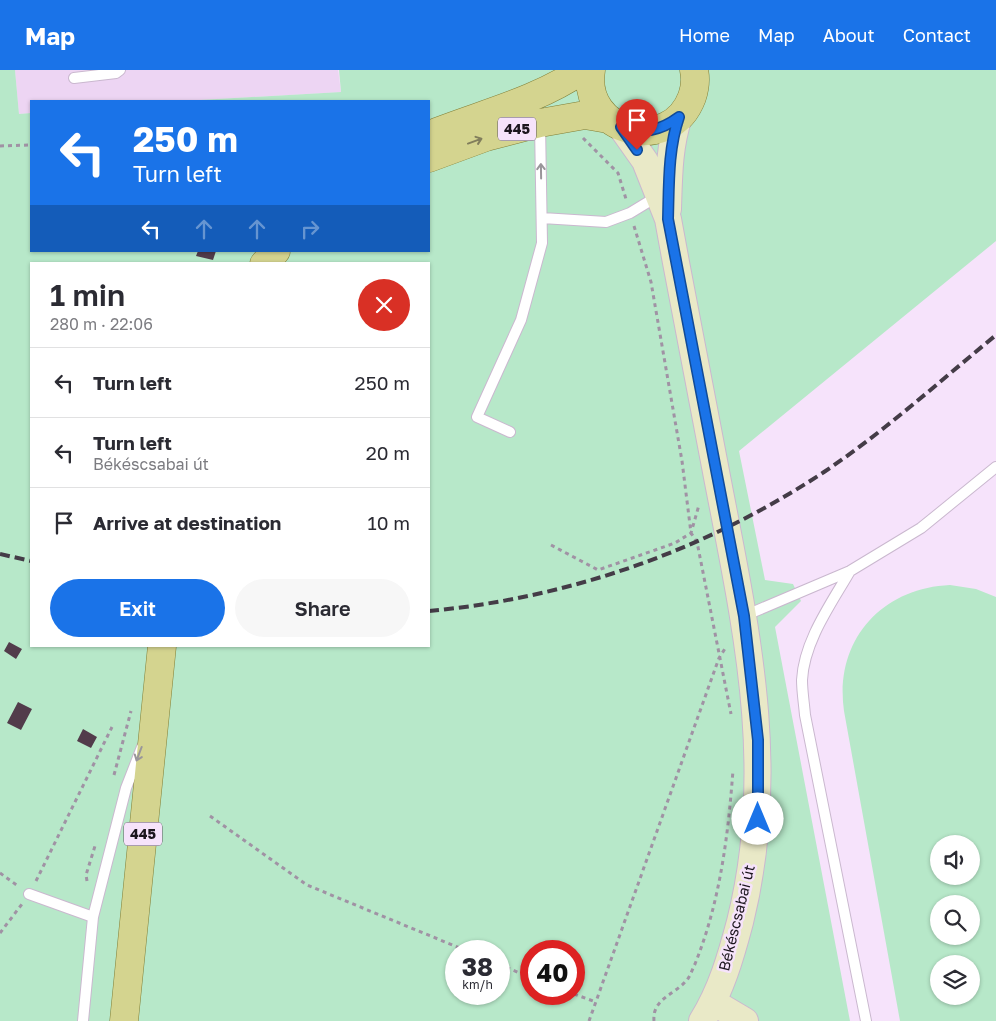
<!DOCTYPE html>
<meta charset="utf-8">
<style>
body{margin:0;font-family:"Golos Text",sans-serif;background:#f7f7f7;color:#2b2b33;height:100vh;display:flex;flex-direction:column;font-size:19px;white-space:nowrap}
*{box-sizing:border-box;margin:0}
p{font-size:16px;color:#7c7c81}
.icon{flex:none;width:28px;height:28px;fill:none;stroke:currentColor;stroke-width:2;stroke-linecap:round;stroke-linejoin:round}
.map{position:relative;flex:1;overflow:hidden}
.drawer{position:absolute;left:30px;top:192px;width:400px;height:385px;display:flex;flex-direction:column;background:#fff;border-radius:0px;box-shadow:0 1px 4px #0004}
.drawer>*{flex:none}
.hud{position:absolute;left:30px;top:30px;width:400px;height:152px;border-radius:0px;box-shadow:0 1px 4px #0004;background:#1a73e8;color:#fff;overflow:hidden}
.tools{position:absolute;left:930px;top:765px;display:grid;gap:10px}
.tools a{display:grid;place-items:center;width:50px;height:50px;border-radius:50%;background:#fff;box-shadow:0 1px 4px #0004;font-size:25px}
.speed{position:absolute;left:445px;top:870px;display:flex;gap:10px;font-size:25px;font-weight:700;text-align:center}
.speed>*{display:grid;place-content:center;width:65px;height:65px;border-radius:50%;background:#fff;box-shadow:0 1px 4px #0004;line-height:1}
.speed small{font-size:12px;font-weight:400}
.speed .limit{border:8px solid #d22;background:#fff;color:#111}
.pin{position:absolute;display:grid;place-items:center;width:42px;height:42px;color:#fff;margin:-51px -21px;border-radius:50% 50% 50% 0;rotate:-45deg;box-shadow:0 0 5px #0007}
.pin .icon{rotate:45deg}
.me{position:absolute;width:55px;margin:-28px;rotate:0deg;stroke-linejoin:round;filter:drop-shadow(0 0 4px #0008)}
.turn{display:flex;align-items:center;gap:18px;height:105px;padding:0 20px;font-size:22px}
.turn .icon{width:65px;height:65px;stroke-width:2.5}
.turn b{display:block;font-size:35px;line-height:42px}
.lanes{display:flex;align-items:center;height:48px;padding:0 20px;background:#0003;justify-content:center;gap:25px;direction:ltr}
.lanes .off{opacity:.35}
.round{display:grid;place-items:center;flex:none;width:52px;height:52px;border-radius:26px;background:#f7f7f7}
.summary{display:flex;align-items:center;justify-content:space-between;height:85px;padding:0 20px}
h1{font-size:30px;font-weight:600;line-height:38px}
.action{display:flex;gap:10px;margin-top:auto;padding:10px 20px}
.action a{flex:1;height:58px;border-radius:30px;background:#1a73e8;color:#fff;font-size:20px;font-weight:600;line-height:58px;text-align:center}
.action a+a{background:#f7f7f7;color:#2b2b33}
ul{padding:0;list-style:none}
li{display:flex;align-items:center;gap:15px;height:70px;padding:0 20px;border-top:1px solid #e1e1e2}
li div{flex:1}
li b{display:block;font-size:19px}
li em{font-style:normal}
header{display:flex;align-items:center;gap:30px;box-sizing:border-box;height:70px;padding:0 25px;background:#1a73e8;color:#fff}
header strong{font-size:24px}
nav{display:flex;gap:28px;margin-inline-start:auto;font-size:18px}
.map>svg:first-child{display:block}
</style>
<header>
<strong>Map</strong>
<nav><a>Home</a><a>Map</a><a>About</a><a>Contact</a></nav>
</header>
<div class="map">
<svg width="996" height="951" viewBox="0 0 996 951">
<rect width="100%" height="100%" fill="#f6e3fb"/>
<path fill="#edd5f3" d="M15 0H338L341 22 182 31H31V43L19 44Z"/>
<path fill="#b7e8c9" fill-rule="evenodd" d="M0 0H15L19 44 31 43V181H429V31H182L341 22 339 0H996V171L739 381 765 510 793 514 801 531 775 557 850 951H0ZM31 194H429V576H31ZM456 881H499V924H456ZM531 881H574V924H531Z
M950 515 976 519 996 527V951H900L844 641C834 571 881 518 950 515ZM939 774H971V806H939ZM939 834H971V866H939ZM939 894H971V926H939Z"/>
<path fill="#523c4b" d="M198 181H216L213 190 196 186Z
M9 572 22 579 16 589 4 581Z
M18 632 32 639 21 660 7 653Z
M83 659 97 667 91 678 77 671Z"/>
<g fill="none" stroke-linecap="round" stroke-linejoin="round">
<defs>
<path id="lane" d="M74 8 116 3 120 0
M542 148 606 152 630 143 658 126
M510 362 477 347 521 250 542 173 540 54
M850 501C831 534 804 571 802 610 802 621 804 633 805 645L866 951
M744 546 850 501 921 458 996 397
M29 824 93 847
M83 951 93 847 126 718 142 677"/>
<path id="secondary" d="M621 57 645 91 668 149C684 237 701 325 718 412 747 562 778 700 740 852 731 886 721 921 702 951
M668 139C669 108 669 76 679 47
M713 932 745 951"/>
<path id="primary" d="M591 0C581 63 670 86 692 27 695 18 696 9 694 0
M429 65C481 44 535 32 582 0
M429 88 486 67 540 53 585 45 608 49
M264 194 276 181
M124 951 162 576"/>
</defs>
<use href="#lane" stroke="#cab8cf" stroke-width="12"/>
<use href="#secondary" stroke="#cab8cf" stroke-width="28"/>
<use href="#primary" stroke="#817f37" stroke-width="29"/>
<path stroke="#a092a4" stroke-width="3" stroke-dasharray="4 4" stroke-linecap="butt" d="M583 68 618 103 626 129
M0 76 31 75
M634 156 651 212 682 391 691 463 697 472 731 644
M551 475 598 500 675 473 691 463 699 435
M114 705 131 641
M210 746 307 815 467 881
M0 803 18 816
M36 811 112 657
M87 811 86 805 95 776
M0 863 22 834
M499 894 531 908
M574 924 596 932
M589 951 719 588 726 577
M654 951C652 929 674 925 686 911 690 907 692 900 695 894 720 832 728 767 733 700"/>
<use href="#lane" stroke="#fff" stroke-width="10"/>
<use href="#secondary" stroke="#e9e9c7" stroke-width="26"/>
<use href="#primary" stroke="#d4d48f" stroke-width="28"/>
<path stroke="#443c47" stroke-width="4" stroke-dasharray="10 5" stroke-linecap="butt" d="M0 484 31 491
M429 541C570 528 706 480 824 402 885 361 940 311 996 265"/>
</g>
<defs><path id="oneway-shaft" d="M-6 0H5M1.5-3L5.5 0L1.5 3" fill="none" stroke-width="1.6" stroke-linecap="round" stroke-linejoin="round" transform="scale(1.25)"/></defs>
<use stroke="#817e5c" href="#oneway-shaft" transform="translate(475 71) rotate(-20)"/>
<g stroke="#99969a">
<use href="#oneway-shaft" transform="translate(541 101) rotate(-91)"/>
<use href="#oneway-shaft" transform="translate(139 684) rotate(111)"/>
</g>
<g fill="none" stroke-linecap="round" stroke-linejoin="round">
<defs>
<path id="route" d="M637 80 621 57C644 64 660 61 679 47 668 79 669 115 668 149L744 546 758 670V749"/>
</defs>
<use href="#route" stroke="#114b97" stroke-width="12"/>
<use href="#route" stroke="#1a73e8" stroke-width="9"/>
</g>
<g text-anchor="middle" stroke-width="5" stroke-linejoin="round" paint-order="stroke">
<g fill="#f6e3fb" stroke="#5d5460" stroke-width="1">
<rect x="498" y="47.5" width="38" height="23" rx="4"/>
<rect x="124" y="752.5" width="38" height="23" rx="4"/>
</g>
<g font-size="14" font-weight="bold" fill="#1c161e">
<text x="517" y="64">445</text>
<text x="143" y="769">445</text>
</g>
<g font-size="15" fill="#1c161e" stroke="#f6e3fb">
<text transform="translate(737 848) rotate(-76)" y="5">Békéscsabai út</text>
</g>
</g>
</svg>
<div class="tools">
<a><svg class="icon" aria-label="sound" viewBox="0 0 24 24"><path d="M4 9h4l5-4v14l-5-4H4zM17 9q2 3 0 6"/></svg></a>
<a><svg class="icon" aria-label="search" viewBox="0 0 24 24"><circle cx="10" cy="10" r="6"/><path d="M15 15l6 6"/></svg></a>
<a><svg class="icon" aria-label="layers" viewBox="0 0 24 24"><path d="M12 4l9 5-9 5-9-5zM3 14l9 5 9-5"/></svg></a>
</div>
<div class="speed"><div>38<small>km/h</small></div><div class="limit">40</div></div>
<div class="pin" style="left:637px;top:80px;background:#d93025"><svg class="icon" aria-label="arrive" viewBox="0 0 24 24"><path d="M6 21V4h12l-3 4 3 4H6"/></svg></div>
<svg class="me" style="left:758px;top:749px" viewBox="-20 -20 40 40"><circle r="19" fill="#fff"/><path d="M0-13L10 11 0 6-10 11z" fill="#1a73e8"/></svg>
<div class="hud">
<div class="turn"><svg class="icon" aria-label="left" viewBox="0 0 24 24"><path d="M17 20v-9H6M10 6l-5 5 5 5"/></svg><div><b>250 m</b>Turn left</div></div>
<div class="lanes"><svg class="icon" aria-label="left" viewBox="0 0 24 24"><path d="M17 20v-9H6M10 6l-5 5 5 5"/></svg><svg class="icon off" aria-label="ahead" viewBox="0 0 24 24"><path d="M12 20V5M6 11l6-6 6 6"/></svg><svg class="icon off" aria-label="ahead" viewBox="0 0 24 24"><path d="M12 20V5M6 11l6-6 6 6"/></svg><svg class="icon off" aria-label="right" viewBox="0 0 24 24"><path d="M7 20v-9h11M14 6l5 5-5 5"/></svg></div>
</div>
<section class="drawer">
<div class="summary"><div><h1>1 min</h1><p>280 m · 22:06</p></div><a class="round" style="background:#d93025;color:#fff"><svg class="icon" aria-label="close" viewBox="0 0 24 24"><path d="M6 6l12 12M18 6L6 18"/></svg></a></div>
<ul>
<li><svg class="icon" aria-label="left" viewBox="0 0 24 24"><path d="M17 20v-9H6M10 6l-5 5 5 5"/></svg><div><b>Turn left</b></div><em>250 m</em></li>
<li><svg class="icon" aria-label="left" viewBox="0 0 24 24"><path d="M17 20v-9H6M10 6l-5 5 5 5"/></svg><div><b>Turn left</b><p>Békéscsabai út</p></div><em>20 m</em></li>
<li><svg class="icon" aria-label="arrive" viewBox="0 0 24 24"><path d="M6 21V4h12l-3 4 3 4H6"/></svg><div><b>Arrive at destination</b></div><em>10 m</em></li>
</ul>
<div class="action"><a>Exit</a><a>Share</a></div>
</section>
</div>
